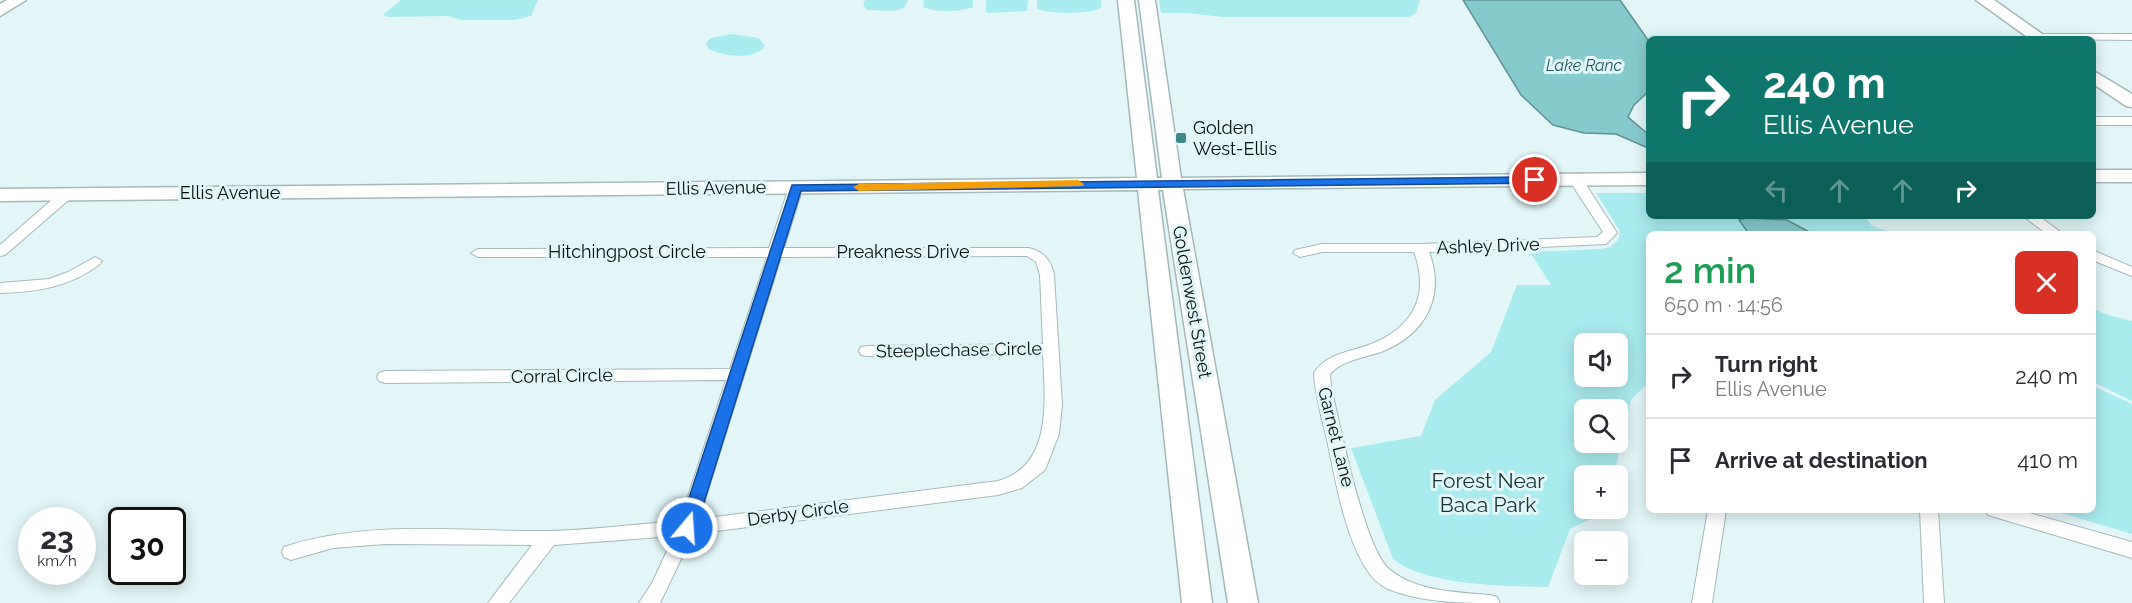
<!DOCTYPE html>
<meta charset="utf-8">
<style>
body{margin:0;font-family:Raleway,sans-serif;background:#f7f7f7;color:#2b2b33;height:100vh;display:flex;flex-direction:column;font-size:22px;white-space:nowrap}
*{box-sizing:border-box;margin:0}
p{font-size:20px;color:#7c7c81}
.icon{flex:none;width:33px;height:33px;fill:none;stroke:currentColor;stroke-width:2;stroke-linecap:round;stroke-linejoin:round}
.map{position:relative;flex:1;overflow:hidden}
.details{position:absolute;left:1646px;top:231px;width:450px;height:282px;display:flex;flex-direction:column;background:#fff;border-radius:9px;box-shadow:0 3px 15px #0003}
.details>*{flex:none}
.hud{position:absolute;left:1646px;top:36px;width:450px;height:183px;border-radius:9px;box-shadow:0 3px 15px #0003;background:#0f766e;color:#fff;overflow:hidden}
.controls{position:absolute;left:1574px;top:333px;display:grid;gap:12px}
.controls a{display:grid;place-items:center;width:54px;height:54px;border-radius:9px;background:#fff;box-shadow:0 3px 15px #0003;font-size:30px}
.speed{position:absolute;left:18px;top:507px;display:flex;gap:12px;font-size:30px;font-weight:700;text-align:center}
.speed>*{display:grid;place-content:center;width:78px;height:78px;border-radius:50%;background:#fff;box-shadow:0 3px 15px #0003;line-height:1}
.speed small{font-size:15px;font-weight:400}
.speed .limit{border:3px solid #111;border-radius:9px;background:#fff;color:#111}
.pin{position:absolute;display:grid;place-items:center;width:51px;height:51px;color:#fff;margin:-26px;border:3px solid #fff;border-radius:50%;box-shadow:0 2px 6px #0007}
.me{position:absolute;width:66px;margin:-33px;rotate:18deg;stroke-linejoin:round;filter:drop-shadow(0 0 4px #0008)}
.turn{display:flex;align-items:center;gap:21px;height:126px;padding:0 18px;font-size:27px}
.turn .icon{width:78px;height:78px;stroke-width:2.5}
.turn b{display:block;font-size:42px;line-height:51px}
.lanes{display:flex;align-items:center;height:57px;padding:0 18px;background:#0003;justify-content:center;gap:30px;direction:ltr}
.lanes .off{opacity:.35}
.round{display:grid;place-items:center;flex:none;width:63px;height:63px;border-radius:9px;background:#f7f7f7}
.headline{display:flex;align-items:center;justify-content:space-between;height:102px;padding:0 18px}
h1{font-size:36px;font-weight:600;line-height:45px;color:#1e9e55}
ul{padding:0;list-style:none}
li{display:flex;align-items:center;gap:18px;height:84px;padding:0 18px;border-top:2px solid #e1e1e2}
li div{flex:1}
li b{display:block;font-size:22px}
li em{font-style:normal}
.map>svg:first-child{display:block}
</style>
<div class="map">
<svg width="2132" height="603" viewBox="0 0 2132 603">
<rect width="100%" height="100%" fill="#e2f6f7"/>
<path fill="#aaebf0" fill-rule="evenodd" d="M401 0H538L531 16 515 20H461L447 16 388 17 383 15Z
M865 0H908L904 8 893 11 867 10 863 6Z
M924 0H973V7C961 12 935 13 923 7Z
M986 0H1028L1027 11 988 13 986 11Z
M1037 0H1101L1102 7C1091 15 1050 14 1037 9Z
M1159 0H1419L1420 1 1416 13 1409 17H1223L1188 13H1161Z
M732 34 759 38 765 46C754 61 723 56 708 49L706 43 711 38Z
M1596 193H1648V216H1865L1872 226 1896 234H1648V383L1631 400 1614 475 1584 476V508L1606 509 1605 512 1570 529 1548 587C1505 586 1427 586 1393 559L1351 448 1421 436 1435 400 1491 352 1517 285H1551L1530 252 1601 249 1610 247 1618 240 1620 231ZM1584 344H1617V376H1584ZM1584 410H1617V442H1584Z
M2092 308 2108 315 2132 321V401L2093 382Z
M2093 386 2132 404V534L2051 510H2092Z"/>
<path fill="#87cace" stroke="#619295" stroke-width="1.5" d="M1463 0H1620L1648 40V92L1634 105 1628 117 1648 134V148L1616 134 1584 133 1553 125 1521 95Z
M1746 218 1787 220 1813 234H1749L1739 220Z"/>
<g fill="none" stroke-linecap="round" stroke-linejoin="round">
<defs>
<path id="street" d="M2039 34H2132V40L2035 39V35Z
M2092 117H2132V125H2092Z
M1576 176 1581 177 1617 233 1606 244 1429 252C1446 297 1425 335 1381 352 1363 358 1343 360 1330 374L1331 387C1340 424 1364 548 1389 569 1416 592 1457 592 1490 595L1497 597 1500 603C1462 603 1423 603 1388 589 1378 584 1371 577 1365 567 1343 530 1336 481 1327 440 1322 418 1315 396 1314 373 1325 355 1347 352 1366 346 1411 330 1431 298 1414 252H1322L1300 257 1293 253 1295 250 1322 244H1420L1597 237 1603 232 1569 180Z
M796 183 803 187 784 248H1029C1044 252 1051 260 1054 275L1062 405 1059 434 1045 470 1022 488 998 495 693 534 660 603H639L652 583 674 536 554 545 509 603H488L532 545 385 544 333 548 291 560 284 557 282 552 284 547C369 519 460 532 548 531 592 530 636 524 680 521L726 380 385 383 379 381 377 377 379 373 385 371 730 369 767 257H478L471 253 478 249 769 248 789 187ZM1027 256 1036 262 1040 275 1043 344 867 346 861 347 859 351 861 355 867 356 1043 354C1045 400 1053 466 998 481L699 519 781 257Z
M67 190 72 191 74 194 72 197 5 255 0 256V245L62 191Z
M2023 216H2039L2063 234H2047Z
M2092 250 2132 267V276L2092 260Z
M95 257 102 261 100 264C70 287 37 292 0 293V283L49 279 68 272Z
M1708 510H1726L1712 603H1692Z
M1920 510H1938L1944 603H1924Z
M1985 510H2019L2132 542V558L1988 515Z"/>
<path id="secondary" d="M7 0H26L0 16V4Z
M1118 0H1134L1157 178H1162L1139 0H1155L1181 178 1648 173V185L1183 189 1258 603H1228L1163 190H1158L1212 603H1182L1138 190 0 201V189L1137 178Z
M1976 0H1994L2049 39H2030Z
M2092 70 2132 94V107L2126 106 2092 83Z
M2092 170H2132V182H2092Z"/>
</defs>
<use href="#street" stroke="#a5b8b9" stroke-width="2"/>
<use href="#secondary" stroke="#a5b8b9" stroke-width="3"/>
<use href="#street" fill="#fff" fill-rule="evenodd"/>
<use href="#secondary" fill="#fff" fill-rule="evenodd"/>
</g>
<path fill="#1a73e8" stroke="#114b97" stroke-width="1.5" d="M1535 177 1541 180 1539 183 801 191 696 528 693 532 687 534 681 532 679 528 792 185Z"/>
<path fill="#f59e0b" d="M1078 180 1084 184 1083 186 859 191 853 187 859 184Z"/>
<rect fill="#3f878b" stroke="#e2f6f7" stroke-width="2" x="1175" y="132" width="12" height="12" rx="3"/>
<g text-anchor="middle" stroke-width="6" stroke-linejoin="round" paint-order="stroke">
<g font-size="16" font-style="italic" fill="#1f585c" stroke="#e2f6f7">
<text x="1584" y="71">Lake Ranc</text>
</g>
<g font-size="18" fill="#080f0f" stroke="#e2f6f7" text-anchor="start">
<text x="1193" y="134">Golden<tspan x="1193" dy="21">West-Ellis</tspan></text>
</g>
<g font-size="18" fill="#080f0f" stroke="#e2f6f7">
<text transform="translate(716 188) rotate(-1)" y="6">Ellis Avenue</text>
<text x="230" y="199">Ellis Avenue</text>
<text transform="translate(1488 246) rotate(-2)" y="6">Ashley Drive</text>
<text x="627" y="258">Hitchingpost Circle</text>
<text x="903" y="258">Preakness Drive</text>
<text transform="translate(1192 302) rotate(80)" y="6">Goldenwest Street</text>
<text transform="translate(959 350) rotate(-1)" y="6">Steeplechase Circle</text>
<text transform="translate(562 376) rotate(-1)" y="6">Corral Circle</text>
<text transform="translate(1336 437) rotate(76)" y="6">Garnet Lane</text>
<text transform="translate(798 513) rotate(-8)" y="6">Derby Circle</text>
</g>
<g font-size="21" fill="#133537" stroke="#e2f6f7">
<text x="1488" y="488">Forest Near<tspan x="1488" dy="24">Baca Park</tspan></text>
</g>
</g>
</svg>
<div class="controls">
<a><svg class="icon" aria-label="sound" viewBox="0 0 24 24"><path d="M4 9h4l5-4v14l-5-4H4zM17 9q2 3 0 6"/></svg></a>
<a><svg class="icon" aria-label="search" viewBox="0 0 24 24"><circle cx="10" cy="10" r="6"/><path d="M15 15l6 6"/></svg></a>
<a>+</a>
<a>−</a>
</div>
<div class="speed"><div>23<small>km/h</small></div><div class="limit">30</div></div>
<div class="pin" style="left:1535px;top:180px;background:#d93025"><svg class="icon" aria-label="arrive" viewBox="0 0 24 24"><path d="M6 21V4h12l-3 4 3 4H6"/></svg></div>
<svg class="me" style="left:687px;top:528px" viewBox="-20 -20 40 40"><circle r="17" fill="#1a73e8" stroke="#fff" stroke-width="3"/><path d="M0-11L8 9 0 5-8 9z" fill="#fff"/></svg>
<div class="hud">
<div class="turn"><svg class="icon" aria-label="right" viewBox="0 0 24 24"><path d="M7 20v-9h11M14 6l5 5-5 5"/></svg><div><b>240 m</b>Ellis Avenue</div></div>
<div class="lanes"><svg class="icon off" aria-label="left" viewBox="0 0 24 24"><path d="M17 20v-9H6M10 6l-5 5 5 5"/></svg><svg class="icon off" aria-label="ahead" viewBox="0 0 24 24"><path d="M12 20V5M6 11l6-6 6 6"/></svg><svg class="icon off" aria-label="ahead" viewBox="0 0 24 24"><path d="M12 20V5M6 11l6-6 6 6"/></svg><svg class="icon" aria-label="right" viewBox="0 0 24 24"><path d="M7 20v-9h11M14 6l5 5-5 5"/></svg></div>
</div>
<section class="details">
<div class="headline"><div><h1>2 min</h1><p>650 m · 14:56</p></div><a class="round" style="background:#d93025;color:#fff"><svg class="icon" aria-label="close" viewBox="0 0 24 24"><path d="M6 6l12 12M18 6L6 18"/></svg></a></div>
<ul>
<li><svg class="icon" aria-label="right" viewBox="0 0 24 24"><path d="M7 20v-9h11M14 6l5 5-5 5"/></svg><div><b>Turn right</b><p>Ellis Avenue</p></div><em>240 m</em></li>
<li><svg class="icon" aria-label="arrive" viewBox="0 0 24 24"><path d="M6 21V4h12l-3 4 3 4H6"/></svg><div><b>Arrive at destination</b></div><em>410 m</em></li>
</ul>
</section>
</div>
